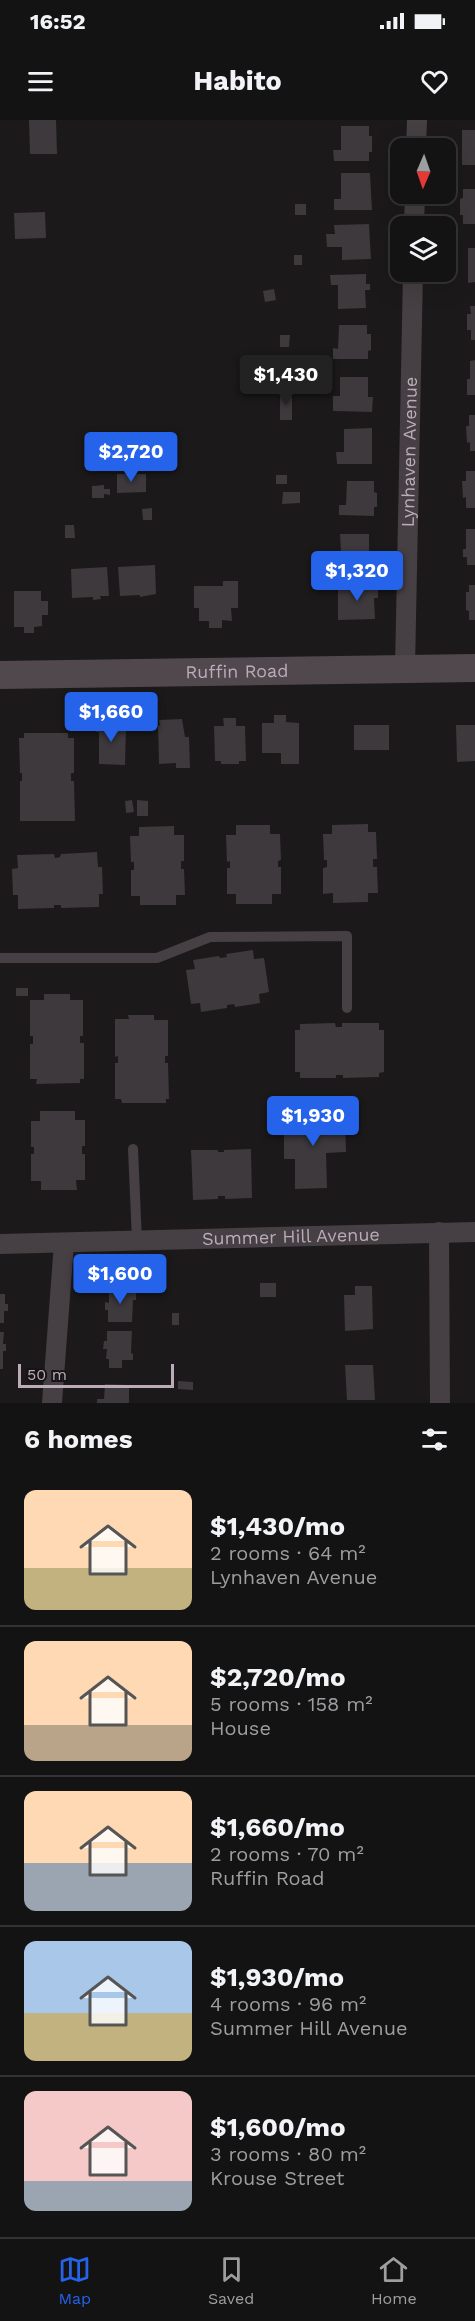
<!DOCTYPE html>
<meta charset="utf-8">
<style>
body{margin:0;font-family:"Work Sans",sans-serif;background:#212022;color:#f1f3f6;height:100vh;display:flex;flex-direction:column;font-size:22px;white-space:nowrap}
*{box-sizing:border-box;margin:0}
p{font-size:20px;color:#9d9ea0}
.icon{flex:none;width:33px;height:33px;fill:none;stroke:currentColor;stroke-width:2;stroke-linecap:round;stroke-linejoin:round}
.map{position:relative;height:1283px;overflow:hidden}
.sheet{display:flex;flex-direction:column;background:#141314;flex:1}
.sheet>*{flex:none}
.needle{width:39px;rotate:182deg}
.fabs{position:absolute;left:390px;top:18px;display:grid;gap:12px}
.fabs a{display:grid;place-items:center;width:66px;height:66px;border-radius:12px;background:#141314;box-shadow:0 6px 24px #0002,0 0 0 2px #333234;font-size:30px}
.scale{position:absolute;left:18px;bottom:15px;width:156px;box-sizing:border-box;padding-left:6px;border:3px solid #bbacb7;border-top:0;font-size:16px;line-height:21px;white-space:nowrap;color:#bbacb7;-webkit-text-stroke:4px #171415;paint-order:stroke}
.price{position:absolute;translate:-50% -51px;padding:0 14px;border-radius:6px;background:#2563eb;color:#fff;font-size:20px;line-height:39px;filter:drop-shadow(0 2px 3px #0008)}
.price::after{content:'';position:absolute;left:50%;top:36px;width:18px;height:14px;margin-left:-9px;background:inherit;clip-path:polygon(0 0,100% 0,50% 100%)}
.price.current{background:#222;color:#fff}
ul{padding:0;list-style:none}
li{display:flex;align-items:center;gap:18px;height:150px;padding:0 24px}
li+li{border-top:2px solid #333234}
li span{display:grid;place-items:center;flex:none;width:168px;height:120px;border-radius:12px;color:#555}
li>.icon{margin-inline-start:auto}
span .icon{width:72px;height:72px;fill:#fffc;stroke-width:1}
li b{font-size:26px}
h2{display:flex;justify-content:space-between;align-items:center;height:72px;padding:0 24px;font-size:26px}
.status{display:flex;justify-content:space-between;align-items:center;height:42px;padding:0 30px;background:#141314;direction:ltr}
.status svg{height:16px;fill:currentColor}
header{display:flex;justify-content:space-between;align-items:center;height:78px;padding:0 24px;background:#141314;font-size:27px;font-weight:700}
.dock{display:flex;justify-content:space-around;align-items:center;height:84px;border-top:2px solid #333234;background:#141314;font-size:16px;color:#9d9ea0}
.dock a{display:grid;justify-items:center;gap:3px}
.dock .current{color:#2563eb}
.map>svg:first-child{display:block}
.building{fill:#3d393c}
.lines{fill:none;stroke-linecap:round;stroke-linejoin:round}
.lane{stroke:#463f43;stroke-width:10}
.street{stroke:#463f43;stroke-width:20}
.secondary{stroke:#51484e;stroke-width:28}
.labels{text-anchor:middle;stroke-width:5;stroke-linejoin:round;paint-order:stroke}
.street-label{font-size:18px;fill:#bbacb7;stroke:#171415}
</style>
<div class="status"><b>16:52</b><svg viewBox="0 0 49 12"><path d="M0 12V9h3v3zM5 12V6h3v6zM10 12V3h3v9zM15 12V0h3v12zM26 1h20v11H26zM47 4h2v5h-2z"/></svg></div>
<header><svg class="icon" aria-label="menu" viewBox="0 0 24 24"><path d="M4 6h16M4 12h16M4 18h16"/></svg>Habito<svg class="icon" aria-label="heart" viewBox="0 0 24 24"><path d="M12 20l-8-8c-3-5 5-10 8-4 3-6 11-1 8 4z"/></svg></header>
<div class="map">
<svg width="475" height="1283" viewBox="0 0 475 1283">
<rect width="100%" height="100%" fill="#1b191a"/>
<g class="building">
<polygon points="29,0 56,0 57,34 30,34"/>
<polygon points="341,6 369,6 369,16 372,16 372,32 369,32 369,41 334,41 333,30 341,30"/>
<rect x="462" y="10" width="13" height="35"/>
<polygon points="341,53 370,53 372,90 334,90 334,79 341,79"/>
<polygon points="463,69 475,69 475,104 463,104 463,95 460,95 460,79 463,78"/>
<rect x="295" y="84" width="11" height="11"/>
<polygon points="45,92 46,118 15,119 14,93"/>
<polygon points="369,104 371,139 342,140 342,127 327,127 326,114 335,114 334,105"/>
<polygon points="468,128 475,128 475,162 468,163"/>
<rect x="294" y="135" width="8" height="10"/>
<polygon points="366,154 366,164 370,164 370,170 365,170 366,188 338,189 338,165 331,165 330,155"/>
<polygon points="274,169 276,180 265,182 263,171"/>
<polygon points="470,186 475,186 475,220 471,220 471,210 467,210 467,194 471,194"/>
<polygon points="339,205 367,205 367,214 371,214 371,230 368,231 368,239 333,239 333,228 338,229"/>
<polygon points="280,215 290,215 289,227 280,227"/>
<polygon points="475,240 475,275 467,275 467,259 470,259 470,241"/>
<polygon points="340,257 368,257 368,277 373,277 372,292 333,291 333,276 340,276"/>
<polygon points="282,269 290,270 289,276 292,277 292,300 280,300 280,276 282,277"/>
<polygon points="469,295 475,295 475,331 470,331 470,322 467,323 466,306 469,306"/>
<polygon points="372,308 372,344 337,344 336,332 344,332 344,309"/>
<polygon points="466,351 475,351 475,388 466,388 466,377 463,378 462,361 466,361"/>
<polygon points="117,354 146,354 146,372 117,373"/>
<rect x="276" y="355" width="11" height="9"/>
<polygon points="347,361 374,361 374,372 377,373 377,387 374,387 374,396 339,395 339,385 346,385"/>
<polygon points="104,365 104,369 110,369 110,375 104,374 104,378 92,378 92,366"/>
<polygon points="283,372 300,372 300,383 282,384"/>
<polygon points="152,388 152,400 143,400 142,389"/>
<polygon points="65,405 74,405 75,418 65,418"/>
<polygon points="466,409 475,409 475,445 467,445 467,437 463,437 463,429 466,429"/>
<polygon points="340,414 369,414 369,449 326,449 326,439 331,439 331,434 341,433"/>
<polygon points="155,445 156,474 140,477 140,475 120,476 118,447"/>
<polygon points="107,447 109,476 100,476 101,479 93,480 93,477 72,478 71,449"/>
<polygon points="223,461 238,461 238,488 231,488 232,501 222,500 222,508 209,508 209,501 199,501 199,488 194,488 194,466 223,466"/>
<polygon points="469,465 475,465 475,500 469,500 469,491 466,490 466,472 469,472"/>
<polygon points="338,466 378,466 378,478 374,478 375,499 338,500"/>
<polygon points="14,471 41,471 41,481 48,481 48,495 42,495 42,506 34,507 34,513 24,513 24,507 14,507"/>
<polygon points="274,595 286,595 286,602 299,603 299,644 281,644 281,633 262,633 262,603 274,603"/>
<polygon points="223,598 236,598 236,606 245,606 246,641 239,641 239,644 221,644 221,641 215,641 214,606 224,606"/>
<polygon points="182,599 185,617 189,617 190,648 176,648 176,643 159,644 158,606 160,605 159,600"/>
<polygon points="96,601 114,602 114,606 126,607 125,645 99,644 99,612 96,612"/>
<rect x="354" y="605" width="35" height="25"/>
<polygon points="456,605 475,605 475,641 457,642"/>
<polygon points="24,613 68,613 68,618 74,618 74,653 71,653 71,661 74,661 75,701 20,701 20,661 22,661 22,653 20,653 19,618 24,618"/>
<polygon points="132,680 134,692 126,693 125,681"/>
<polygon points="137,680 148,681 148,696 137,696"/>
<polygon points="368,704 368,712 376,712 377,739 373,739 373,747 377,747 378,773 368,773 368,782 333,783 333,773 323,774 323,748 327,747 327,740 324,740 323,714 332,714 332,705"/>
<polygon points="236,705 270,705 270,714 280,714 281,740 278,741 278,747 281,747 281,774 272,774 272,784 236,784 236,774 227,774 227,748 230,748 230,741 227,742 226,715 236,715"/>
<polygon points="174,706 174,715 184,715 184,741 181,741 181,749 184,749 185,775 176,775 176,785 140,785 140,776 131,776 131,750 134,750 134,742 131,742 130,716 139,716 139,707"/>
<polygon points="97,732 98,747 102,747 103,774 99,774 99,787 61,788 61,785 54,785 54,788 18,789 18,775 13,775 12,749 18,748 17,735 54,734 55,738 60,737 61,734"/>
<polygon points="253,830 254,839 264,838 269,872 259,874 260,883 235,887 234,884 227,885 227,888 201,892 200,883 191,884 186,850 195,849 193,840 219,836 220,838 227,837 226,834"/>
<rect x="16" y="868" width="12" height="8"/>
<polygon points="44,874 70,874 70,880 83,880 83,916 80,916 80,923 84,923 84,959 80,959 80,963 36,964 37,959 30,959 30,924 33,924 33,916 30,916 30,880 44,880"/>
<polygon points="128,895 154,895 154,900 168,900 168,936 165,936 165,943 168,943 169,979 166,979 166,983 122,983 121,979 115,979 115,943 118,943 118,936 115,937 115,899 129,899"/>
<polygon points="335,903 336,907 342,907 342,903 379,903 379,910 384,910 384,952 379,953 379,957 343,958 343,955 336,955 336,958 300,958 300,952 295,952 295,910 300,910 300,904"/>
<polygon points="40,991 75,991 75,1000 85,1000 85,1026 82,1026 82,1034 85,1034 85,1060 76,1060 77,1070 41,1070 41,1061 31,1061 31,1034 34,1034 34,1027 31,1027 31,1001 40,1001"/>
<polygon points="345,997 346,1032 326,1033 327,1068 295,1069 295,1039 284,1039 284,998"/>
<polygon points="251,1029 252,1078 225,1079 225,1076 218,1076 218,1079 193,1080 191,1030 218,1030 218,1032 224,1032 224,1030"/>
<rect x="260" y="1163" width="16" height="14"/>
<polygon points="112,1164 125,1164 125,1173 136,1173 136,1180 133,1180 132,1202 108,1202 108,1190 105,1190 105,1182 109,1183 109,1172 112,1172"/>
<polygon points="355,1166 372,1166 373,1209 345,1211 344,1175 355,1175"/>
<polygon points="0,1174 5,1174 5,1184 8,1184 8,1191 4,1191 4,1203 0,1203"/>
<rect x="172" y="1193" width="7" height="12"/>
<polygon points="107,1211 132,1211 131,1233 133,1234 133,1240 122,1240 122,1248 109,1248 109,1239 106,1239 107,1229 103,1229 104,1221 107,1221"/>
<polygon points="0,1212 4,1212 3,1224 6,1224 6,1231 3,1231 3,1249 0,1249"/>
<polygon points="345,1245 373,1245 375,1280 347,1280"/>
<polygon points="178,1261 193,1262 193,1270 178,1269"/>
<polygon points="105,1264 129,1265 129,1283 97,1283 97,1279 104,1279"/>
</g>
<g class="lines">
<g class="lane">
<polyline points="0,838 157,838 210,817 347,816 347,888"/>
<polyline points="133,1029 137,1121"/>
</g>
<g class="street">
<polyline points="416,28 417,0"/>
<polyline points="414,106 415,74"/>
<path id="s1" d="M405 548 413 152"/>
<polyline points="439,1112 440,1283"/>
<path id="s2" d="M0 1124 475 1112"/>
<polyline points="52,1283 64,1123"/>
</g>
<path class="secondary" id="s3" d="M0 555 475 548"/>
</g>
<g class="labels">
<g class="street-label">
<text dy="6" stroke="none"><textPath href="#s1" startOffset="216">Lynhaven Avenue</textPath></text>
<text dy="6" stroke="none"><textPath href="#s3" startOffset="237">Ruffin Road</textPath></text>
<text dy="6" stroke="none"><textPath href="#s2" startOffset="291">Summer Hill Avenue</textPath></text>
</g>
</g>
</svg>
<div class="fabs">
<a><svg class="needle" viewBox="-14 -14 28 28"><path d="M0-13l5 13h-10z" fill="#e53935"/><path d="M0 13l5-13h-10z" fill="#9d9ea0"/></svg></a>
<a><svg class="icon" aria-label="layers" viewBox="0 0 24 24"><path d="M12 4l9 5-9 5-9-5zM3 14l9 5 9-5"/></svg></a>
</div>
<div class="scale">50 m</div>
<b class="price current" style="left:286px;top:286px">$1,430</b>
<b class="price" style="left:131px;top:363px">$2,720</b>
<b class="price" style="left:357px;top:482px">$1,320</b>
<b class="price" style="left:111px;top:623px">$1,660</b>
<b class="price" style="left:313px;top:1027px">$1,930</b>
<b class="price" style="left:120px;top:1185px">$1,600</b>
</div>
<section class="sheet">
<h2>6 homes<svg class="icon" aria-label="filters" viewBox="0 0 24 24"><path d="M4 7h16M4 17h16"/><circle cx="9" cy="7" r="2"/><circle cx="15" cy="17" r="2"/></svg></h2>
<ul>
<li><span style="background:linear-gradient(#ffd9b3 65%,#c2b280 0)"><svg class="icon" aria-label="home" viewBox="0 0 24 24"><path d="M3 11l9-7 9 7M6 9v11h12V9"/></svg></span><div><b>$1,430/mo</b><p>2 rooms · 64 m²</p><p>Lynhaven Avenue</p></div></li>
<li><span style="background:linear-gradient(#ffd9b3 70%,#b9a48a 0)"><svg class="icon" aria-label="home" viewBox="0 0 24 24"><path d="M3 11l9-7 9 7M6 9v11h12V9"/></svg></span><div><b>$2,720/mo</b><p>5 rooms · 158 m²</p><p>House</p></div></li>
<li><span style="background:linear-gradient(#ffd9b3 60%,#9aa5b1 0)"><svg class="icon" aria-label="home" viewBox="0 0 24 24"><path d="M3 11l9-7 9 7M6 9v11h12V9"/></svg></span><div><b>$1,660/mo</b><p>2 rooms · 70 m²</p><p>Ruffin Road</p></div></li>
<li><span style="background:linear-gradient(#a9c7e8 60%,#c2b280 0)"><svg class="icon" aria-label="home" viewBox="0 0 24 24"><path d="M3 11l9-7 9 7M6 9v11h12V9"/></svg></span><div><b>$1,930/mo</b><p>4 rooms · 96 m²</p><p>Summer Hill Avenue</p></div></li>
<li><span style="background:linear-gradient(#f6c9c9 75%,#9aa5b1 0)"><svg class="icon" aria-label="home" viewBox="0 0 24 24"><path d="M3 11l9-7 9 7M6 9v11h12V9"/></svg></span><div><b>$1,600/mo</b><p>3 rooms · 80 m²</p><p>Krouse Street</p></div></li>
</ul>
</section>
<nav class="dock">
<a class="current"><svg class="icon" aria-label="map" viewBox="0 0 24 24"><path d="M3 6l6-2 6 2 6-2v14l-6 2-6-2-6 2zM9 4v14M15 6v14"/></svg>Map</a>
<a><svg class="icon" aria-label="saved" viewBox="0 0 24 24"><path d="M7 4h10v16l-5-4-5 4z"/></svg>Saved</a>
<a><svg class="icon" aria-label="home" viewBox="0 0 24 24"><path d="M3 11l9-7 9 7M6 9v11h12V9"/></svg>Home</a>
</nav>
